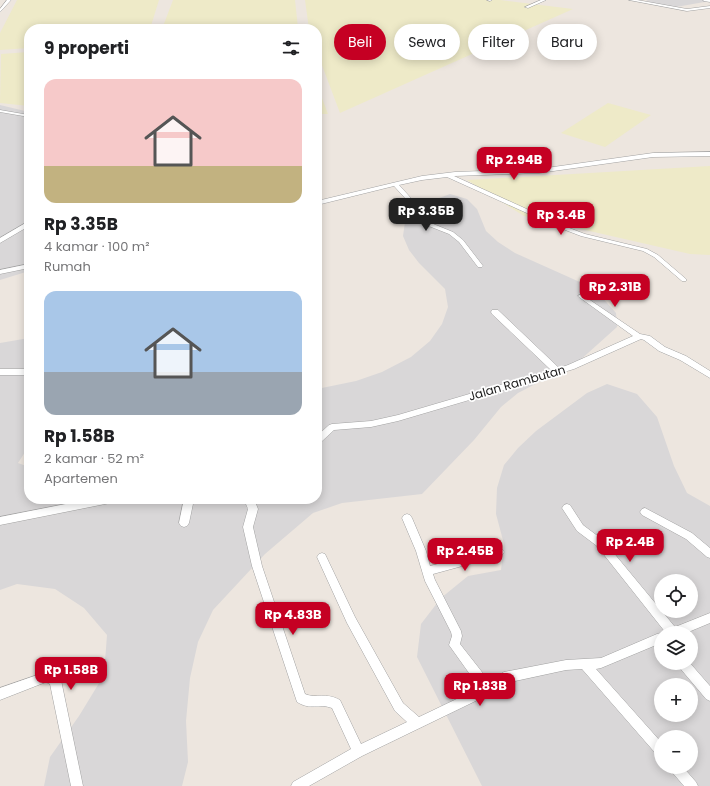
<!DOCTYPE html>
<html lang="id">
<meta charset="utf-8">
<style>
body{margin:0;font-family:Poppins,sans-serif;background:#f6f6f6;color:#202124;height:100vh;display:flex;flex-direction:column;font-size:15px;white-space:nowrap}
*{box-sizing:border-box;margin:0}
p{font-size:13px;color:#757577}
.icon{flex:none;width:22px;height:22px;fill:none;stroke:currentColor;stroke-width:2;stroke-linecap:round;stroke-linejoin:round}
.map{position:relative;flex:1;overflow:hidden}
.side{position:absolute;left:24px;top:24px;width:298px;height:480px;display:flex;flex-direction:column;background:#fff;border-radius:16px;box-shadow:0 2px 10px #0003}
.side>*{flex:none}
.top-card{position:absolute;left:334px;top:24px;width:316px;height:36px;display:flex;gap:8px}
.fabs{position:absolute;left:654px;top:574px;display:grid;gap:8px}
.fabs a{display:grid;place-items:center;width:44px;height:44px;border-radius:50%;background:#fff;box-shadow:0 2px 10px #0003;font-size:20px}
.price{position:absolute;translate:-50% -34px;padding:0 9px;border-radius:8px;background:#c50023;color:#fff;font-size:13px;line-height:26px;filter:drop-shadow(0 1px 2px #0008)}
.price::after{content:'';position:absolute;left:50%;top:24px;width:12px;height:9px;margin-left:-6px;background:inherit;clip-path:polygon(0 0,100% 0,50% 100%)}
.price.current{background:#222;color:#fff}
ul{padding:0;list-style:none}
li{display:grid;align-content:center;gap:8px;height:212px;padding:0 20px}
li span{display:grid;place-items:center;height:124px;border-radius:12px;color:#555}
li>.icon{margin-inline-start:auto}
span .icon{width:72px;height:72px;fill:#fffc;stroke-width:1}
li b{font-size:17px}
h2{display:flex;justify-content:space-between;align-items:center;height:48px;padding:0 20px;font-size:17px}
.tag{padding:0 14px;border-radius:18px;background:#fff;box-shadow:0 2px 10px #0003;font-size:14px;line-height:36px}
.tag.current{background:#c50023;color:#fff}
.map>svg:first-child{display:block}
.residential{fill:#d9d7d8;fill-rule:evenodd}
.farmland{fill:#eeeac8}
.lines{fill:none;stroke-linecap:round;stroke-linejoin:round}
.minor-casing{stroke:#a2a2a2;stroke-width:1}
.minor{fill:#fff;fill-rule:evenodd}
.labels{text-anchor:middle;stroke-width:3.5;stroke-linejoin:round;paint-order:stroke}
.street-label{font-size:12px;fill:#1b1b1b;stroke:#fff}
</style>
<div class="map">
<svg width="710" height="786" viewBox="0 0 710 786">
<rect width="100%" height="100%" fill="#ede6df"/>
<g class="residential">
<polygon points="646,0 710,0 710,1 676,7 654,4"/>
<polygon points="0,105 29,112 29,271 0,280"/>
<polygon points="450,194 467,199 477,209 486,231 498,242 515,253 582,283 600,295 616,313 617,327 578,362 518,393 501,407 474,440 422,494 342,503 313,513 265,554 213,610 198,642 190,678 186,721 188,762 182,786 44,786 50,757 79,716 104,675 107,635 84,608 55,589 17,584 0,590 0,343 29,338 29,446 18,463 29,467 29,499 317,499 317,389 356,381 382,372 411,357 430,341 442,324 448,307 445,289 419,263 409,250 403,236 405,222 417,210 431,201"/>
<path d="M607 384 637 394 657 417 674 466 687 493 710 506V786H482L417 657 421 624 441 598 468 576 501 570 504 544 496 514 497 488 504 465 518 448 536 431 587 393ZM661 581H691V611H661ZM661 633H691V663H661ZM661 685H691V715H661ZM661 737H691V767H661Z"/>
</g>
<g class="farmland">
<polygon points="17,0 159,0 150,29 29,29 29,48 0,50 0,33"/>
<polygon points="173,0 295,0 298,28 162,29"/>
<polygon points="305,0 500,0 573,9 340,113 317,52 317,29 309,29"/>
<polygon points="29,52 29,106 0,103 1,54"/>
<polygon points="317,85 328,114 317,114"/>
<polygon points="608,103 651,115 605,147 561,133"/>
<polygon points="710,166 710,255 690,254 524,216 467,180"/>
</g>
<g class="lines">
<defs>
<g id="minor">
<polygon points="7,0 11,0 0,12 0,9"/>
<polygon points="487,0 492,0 490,1"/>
<polygon points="541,0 546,0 528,8 525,7"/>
<polygon points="629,0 637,0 687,9 710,6 710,8 687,11"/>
<polygon points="703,0 710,0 710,2 704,1"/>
<polygon points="0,110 29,115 29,117 0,112"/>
<polygon points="710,152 710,156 653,157 539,173 454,176 564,226 585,234 647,249 658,255 686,279 686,281 682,281 654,257 643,251 581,236 560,228 447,177 422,180 399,185 420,208 416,217 453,232 463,240 483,266 482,267 478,267 459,242 449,234 411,219 410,218 414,208 394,186 317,205 317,201 422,176 455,172 539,169 653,153"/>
<polygon points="29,221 29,226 0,243 0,238"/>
<polygon points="29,264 29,268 0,274 0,270"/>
<polygon points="581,294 640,334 650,336 665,347 686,356 710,371 710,378 680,360 659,351 644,340 641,339 574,369 398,421 371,427 334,430 320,443 317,444 317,436 329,425 332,424 371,421 398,415 551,370 492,314 491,312 492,310 498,310 559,368 568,365 633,336 579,297 578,296"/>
<rect x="0" y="369" width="29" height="6"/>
<polygon points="91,499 115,499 113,502 110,503 0,525 0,517"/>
<polygon points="184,499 194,499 189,523 187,526 184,527 181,526 179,523"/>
<path d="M244 499H254L258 509 253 527 262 566 305 694C316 699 326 692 340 700L361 744 407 722 395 711 347 623 317 557 319 554 322 553 325 554 355 617 403 703 419 717 465 695 479 687 449 645 452 636 451 632 425 581 416 551 402 518 404 515 407 514 410 515 412 518 426 551 430 566 499 548 502 549 504 552 502 555 499 556 433 574 435 580 461 631 462 636 460 644 489 681 504 672 566 660 601 658 657 634 661 633V643L601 668 596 669 661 742V757L657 755 582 669 566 670 506 683 493 691 492 693 362 756 309 786H291L293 782 351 749 332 708C319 703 311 711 297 702L252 566 243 527 248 509Z"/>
<polygon points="567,504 570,505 583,525 603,540 675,627 710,613 710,623 686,633 666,633 597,546 577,531 562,508 564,505"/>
<polygon points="645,508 692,533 710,548 710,558 707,557 686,539 642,515 640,512 642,509"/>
<polygon points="677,663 690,663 710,686 710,701 706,699 679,667"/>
<polygon points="46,672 59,676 61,680 83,786 71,786 50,684 46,682 0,700 0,688"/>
<polygon points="669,767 683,767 696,782 698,786 684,786 671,771"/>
</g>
</defs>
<use href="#minor" class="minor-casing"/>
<use href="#minor" class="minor"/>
</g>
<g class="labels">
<g class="street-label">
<text transform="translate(517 383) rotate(-16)" y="4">Jalan Rambutan</text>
</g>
</g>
</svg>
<div class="fabs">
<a><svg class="icon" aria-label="locate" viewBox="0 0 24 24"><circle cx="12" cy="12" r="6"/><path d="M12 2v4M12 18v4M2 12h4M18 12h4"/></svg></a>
<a><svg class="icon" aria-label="layers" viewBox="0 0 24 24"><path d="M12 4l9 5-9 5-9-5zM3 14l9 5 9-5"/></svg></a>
<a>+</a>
<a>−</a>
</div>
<b class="price" style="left:514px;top:181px">Rp 2.94B</b>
<b class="price current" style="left:426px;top:232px">Rp 3.35B</b>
<b class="price" style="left:561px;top:236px">Rp 3.4B</b>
<b class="price" style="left:615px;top:308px">Rp 2.31B</b>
<b class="price" style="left:630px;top:563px">Rp 2.4B</b>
<b class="price" style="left:465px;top:572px">Rp 2.45B</b>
<b class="price" style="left:293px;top:636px">Rp 4.83B</b>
<b class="price" style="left:71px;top:691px">Rp 1.58B</b>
<b class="price" style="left:480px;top:707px">Rp 1.83B</b>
<div class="top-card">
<a class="tag current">Beli</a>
<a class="tag">Sewa</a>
<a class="tag">Filter</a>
<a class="tag">Baru</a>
</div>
<section class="side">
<h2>9 properti<svg class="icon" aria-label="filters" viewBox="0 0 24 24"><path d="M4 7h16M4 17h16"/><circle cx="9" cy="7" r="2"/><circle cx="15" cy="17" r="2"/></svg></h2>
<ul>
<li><span style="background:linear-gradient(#f6c9c9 70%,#c2b280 0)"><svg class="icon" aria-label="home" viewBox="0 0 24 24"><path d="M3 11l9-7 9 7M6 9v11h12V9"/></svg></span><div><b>Rp 3.35B</b><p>4 kamar · 100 m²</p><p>Rumah</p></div></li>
<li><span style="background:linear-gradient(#a9c7e8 65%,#9aa5b1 0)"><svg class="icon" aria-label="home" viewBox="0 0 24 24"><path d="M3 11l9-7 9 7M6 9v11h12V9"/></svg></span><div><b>Rp 1.58B</b><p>2 kamar · 52 m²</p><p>Apartemen</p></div></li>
</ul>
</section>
</div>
